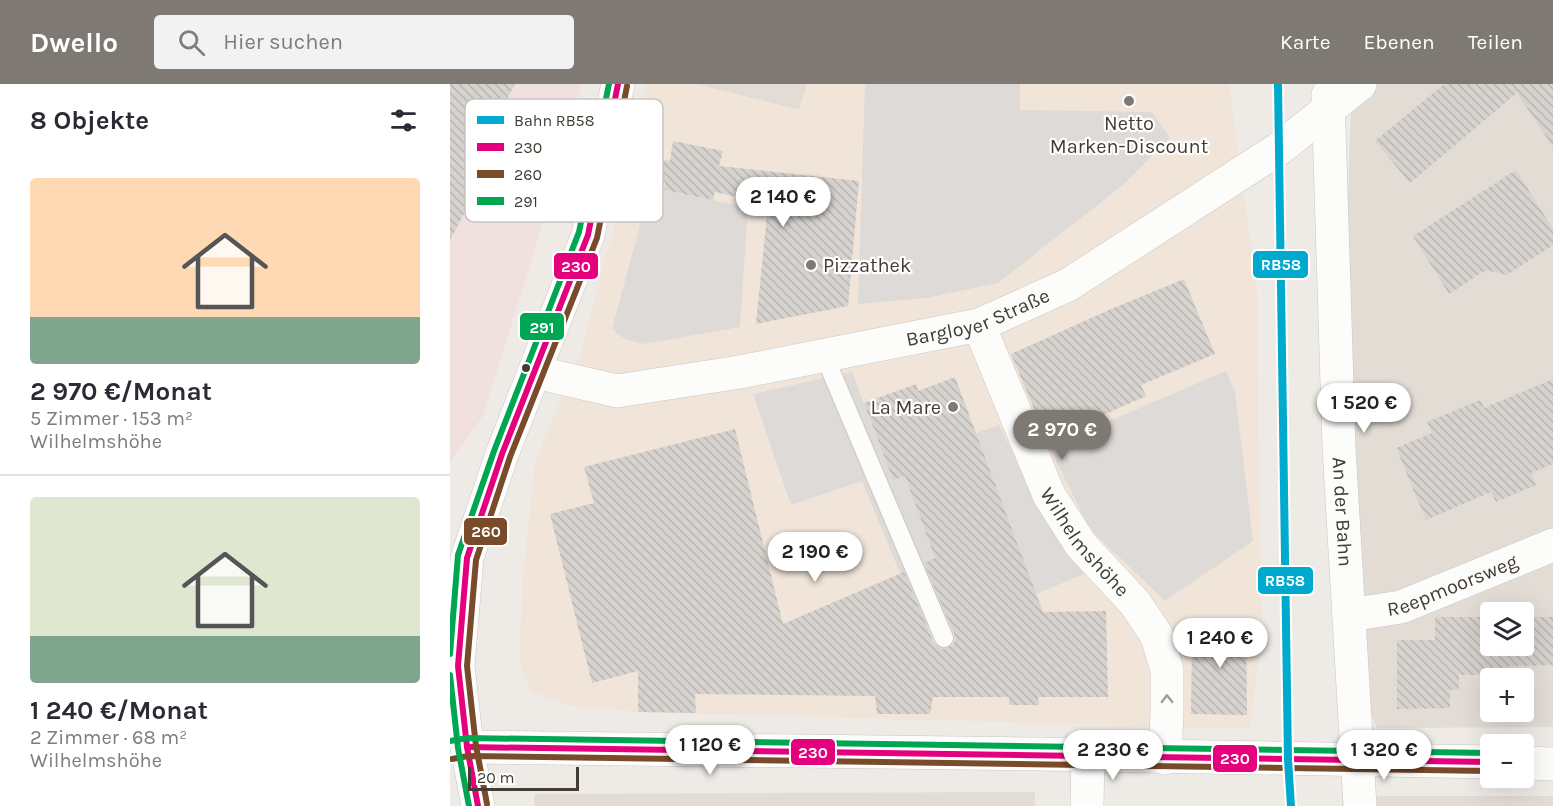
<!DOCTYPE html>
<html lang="de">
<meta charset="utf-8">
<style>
body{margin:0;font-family:Karla,sans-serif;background:#f2f2f3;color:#2b2b33;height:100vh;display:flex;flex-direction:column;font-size:22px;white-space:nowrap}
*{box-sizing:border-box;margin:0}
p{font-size:20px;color:#7c7c81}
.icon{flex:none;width:33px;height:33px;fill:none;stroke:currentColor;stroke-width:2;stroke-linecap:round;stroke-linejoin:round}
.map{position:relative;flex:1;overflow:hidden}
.panel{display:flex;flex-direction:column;background:#fff;width:450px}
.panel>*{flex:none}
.fabs{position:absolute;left:1030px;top:518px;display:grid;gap:12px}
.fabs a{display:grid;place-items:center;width:54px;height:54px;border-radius:6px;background:#fff;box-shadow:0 6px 24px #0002;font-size:30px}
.scale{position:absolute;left:18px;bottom:15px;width:111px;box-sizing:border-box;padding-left:6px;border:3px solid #433c35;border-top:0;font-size:16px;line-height:21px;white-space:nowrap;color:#433c35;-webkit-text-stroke:4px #fff;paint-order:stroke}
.price{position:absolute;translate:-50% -51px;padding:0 14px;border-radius:21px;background:#fff;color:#222;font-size:20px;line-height:39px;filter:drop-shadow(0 2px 3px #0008)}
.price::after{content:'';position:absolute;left:50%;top:36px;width:18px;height:14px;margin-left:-9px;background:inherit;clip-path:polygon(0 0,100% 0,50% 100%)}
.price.selected{background:#7f7973;color:#fff}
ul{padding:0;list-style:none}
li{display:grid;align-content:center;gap:12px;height:318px;padding:0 30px}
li+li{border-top:2px solid #e1e1e2}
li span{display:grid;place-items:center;height:186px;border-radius:6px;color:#555}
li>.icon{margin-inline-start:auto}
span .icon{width:108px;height:108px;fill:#fffc;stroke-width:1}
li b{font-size:26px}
h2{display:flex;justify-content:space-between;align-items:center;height:72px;padding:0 30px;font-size:26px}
header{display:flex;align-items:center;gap:36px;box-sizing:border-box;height:84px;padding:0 30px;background:#7f7973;color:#fff}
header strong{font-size:28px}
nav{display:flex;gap:33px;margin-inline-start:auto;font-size:21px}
.search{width:420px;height:54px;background:#f2f2f3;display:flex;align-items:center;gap:15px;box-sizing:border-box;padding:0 21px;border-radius:6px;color:#7c7c81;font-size:22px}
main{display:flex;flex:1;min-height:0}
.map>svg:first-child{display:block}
.residential{fill:#e2dcd5;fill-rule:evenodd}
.commercial{fill:#f1e5da}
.medical{fill:#f0e1df}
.parking{fill:#dddad8}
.building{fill:url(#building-back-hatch)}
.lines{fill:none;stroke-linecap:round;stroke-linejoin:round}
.service-casing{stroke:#cac7c3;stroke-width:20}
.minor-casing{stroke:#cac7c3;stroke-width:34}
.tertiary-casing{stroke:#cac7c3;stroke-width:34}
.service{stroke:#fcfcfb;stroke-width:18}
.minor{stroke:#fcfcfb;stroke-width:33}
.tertiary{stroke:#fcfcfb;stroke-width:33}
.bus-1-casing{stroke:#fff;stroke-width:10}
.bus-2-casing{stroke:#fff;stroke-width:10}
.bus-3-casing{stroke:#fff;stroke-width:10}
.bus-1{stroke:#e5007d;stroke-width:6}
.bus-2{stroke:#7a4b2a;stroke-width:6}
.bus-3{stroke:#00a651;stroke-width:6}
.rail-1-casing{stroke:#fff;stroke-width:12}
.rail-1{stroke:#00a9ce;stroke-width:8}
.oneway{stroke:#a09c98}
.poi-dot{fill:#7f7973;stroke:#fff;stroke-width:2}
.bus-dot{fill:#433c35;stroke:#fff;stroke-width:2}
.labels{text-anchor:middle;stroke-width:4.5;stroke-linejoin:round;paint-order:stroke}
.poi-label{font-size:20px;fill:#433c35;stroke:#fff}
.street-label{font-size:20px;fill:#433c35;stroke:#fff}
.key{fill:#fff;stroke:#c7c4c2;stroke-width:1.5}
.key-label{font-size:16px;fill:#433c35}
.line-badge{stroke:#fff;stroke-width:2}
.badge-label{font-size:16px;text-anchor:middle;font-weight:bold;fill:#fff}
</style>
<header>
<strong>Dwello</strong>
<div class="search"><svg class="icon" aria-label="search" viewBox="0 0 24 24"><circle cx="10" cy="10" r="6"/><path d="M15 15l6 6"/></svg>Hier suchen</div>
<nav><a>Karte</a><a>Ebenen</a><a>Teilen</a></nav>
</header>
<main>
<section class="panel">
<h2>8 Objekte<svg class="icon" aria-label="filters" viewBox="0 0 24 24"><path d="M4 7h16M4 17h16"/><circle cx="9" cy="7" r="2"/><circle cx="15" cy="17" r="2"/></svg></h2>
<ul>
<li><span style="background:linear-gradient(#ffd9b3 75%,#7fa58c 0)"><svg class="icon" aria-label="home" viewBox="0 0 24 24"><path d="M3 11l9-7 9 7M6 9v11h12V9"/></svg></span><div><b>2 970 €/Monat</b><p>5 Zimmer · 153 m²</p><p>Wilhelmshöhe</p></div></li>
<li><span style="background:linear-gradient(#dfe7d0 75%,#7fa58c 0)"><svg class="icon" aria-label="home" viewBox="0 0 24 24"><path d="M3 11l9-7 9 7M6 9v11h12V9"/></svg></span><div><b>1 240 €/Monat</b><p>2 Zimmer · 68 m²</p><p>Wilhelmshöhe</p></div></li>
</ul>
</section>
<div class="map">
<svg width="1103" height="722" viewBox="0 0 1103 722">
<defs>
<pattern id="building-back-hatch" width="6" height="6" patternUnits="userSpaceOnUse" patternTransform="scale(1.5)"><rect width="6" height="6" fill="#d6d2ce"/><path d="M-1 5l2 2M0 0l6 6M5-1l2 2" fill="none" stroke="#b9b5b2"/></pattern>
</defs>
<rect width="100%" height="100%" fill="#eeebe7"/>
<g class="residential">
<polygon points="245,0 357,0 350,26"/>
<path d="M904 0H1103V643L927 644 914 617 894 252 900 45ZM1041 528H1074V561H1041ZM1041 594H1074V627H1041Z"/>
<polygon points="585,708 585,722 84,722 85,710"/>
<rect x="892" y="712" width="211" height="10"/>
</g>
<polygon class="commercial" points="196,0 245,0 349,26 357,0 779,0 807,203 812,551 800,645 188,628 114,621 81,607 69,577 73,492 85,377 132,264 174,102"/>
<polygon class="medical" points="0,0 132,0 101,114 33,332 0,378"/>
<g class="parking">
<polygon points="415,0 570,0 570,26 702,28 720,54 673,101 548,199 476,214 408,220"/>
<polygon points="196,103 298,123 290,243 194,260 175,255 162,245 189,145"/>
<polygon points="776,287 785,308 803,457 715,517 640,445 599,363"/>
<polygon points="402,288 443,396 455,392 506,531 473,545 412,397 341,421 303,310"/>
<polygon points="549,341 593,431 634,490 586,510 526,349"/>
</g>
<g class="building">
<polygon points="0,0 65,0 25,74 40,81 0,156"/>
<polygon points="994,0 1103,0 1103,63 1067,9 960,99 925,57"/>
<polygon points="223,57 273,67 269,82 409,97 398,222 306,240 318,120 265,108 263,116 214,106 215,98 210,97 213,76 220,77"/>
<polygon points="1066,86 1103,145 1103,161 1057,191 1036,186 999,210 963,152"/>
<polygon points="734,195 765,270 691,301 696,312 597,356 561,270 659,226"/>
<polygon points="505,293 593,528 656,527 658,613 588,613 589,621 559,621 559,613 483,613 480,630 427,630 425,612 245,610 246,629 188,628 188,587 142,599 100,430 144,419 134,383 285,345 333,540 454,488 484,559 492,565 503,561 505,556 504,550 474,479 485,474 455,392 443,396 414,319 466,300 468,307"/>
<polygon points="1103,295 1103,380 1081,389 1086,401 1046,418 1041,408 976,436 946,364 982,349 977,338 1030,316 1034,324"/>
<polygon points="985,533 1041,533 1041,561 1074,561 1074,533 1103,533 1103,581 1059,582 1059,591 1009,591 1009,606 1000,606 1000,624 947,625 947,556 985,556"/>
<polygon points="750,535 796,536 797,631 741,630 742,557 750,557"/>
</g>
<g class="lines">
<defs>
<polyline id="service" points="374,271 494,554"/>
<g id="minor">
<path id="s1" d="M878 11 889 364 910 722"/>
<path id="s2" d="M529 241 599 411 631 461 685 519 707 552 717 586V629L715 674"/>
<path id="s3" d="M85 288 167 307 290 288 529 241 618 201 830 64 910 0"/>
<path id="s4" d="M899 531 951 523 1103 461"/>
<polyline points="637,722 638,670"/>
</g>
<g id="tertiary">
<polyline points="17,663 589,670 1041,678"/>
<polyline points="1074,679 1103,680"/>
<polyline points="28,722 17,663 8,582 17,474 52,370 138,151 168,0"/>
</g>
</defs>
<use href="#service" class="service-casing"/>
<use href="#minor" class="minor-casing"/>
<use href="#tertiary" class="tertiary-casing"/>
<use href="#service" class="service"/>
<use href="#minor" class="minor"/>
<use href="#tertiary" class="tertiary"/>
<defs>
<g id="bus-1">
<polyline points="17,663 1041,678"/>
<polyline points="28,722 17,663 8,582 17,474 52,370 138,151 168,0"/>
</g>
<g id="bus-2">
<polyline points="2,675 18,672 1041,687"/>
<polyline points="37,720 26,662 17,582 26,476 60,373 147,154 177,2"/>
</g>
<g id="bus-3">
<polyline points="0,570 8,471 44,367 129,148 159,0"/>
<polyline points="0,591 8,664 19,722"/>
<polyline points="0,657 17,654 1041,669"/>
</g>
</defs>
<use href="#bus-1" class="bus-1-casing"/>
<use href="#bus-2" class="bus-2-casing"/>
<use href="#bus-3" class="bus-3-casing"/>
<use href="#bus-1" class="bus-1"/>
<use href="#bus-2" class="bus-2"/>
<use href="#bus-3" class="bus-3"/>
<defs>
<polyline id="rail-1" points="828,0 838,676 841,722"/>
</defs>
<use href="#rail-1" class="rail-1-casing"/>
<use href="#rail-1" class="rail-1"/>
</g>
<defs><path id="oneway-chevron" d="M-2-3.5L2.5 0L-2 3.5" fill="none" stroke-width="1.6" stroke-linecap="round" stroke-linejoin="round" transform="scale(1.5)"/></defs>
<use class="oneway" href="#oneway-chevron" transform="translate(717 615) rotate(-91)"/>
<g class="poi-dot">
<circle cx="679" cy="17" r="6"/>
<circle cx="361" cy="181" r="6"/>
<circle cx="503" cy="323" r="6"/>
</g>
<circle class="bus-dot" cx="76" cy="284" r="5"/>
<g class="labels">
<g class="poi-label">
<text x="679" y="46">Netto<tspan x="679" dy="23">Marken-Discount</tspan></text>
<text x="373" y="188" text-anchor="start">Pizzathek</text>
<text x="491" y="330" text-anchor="end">La Mare</text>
</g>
<g class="street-label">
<text dy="7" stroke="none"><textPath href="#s3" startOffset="453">Bargloyer Straße</textPath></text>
<text dy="7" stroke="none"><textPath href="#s1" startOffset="417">An der Bahn</textPath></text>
<text dy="7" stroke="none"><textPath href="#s2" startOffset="243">Wilhelmshöhe</textPath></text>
<text dy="7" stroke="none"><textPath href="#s4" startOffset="108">Reepmoorsweg</textPath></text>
</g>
</g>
<rect x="15" y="15" width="198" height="123" rx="9" class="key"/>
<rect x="27" y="32" width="27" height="8" fill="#00a9ce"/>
<rect x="27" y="59" width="27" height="8" fill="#e5007d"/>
<rect x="27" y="86" width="27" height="8" fill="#7a4b2a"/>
<rect x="27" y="113" width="27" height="8" fill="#00a651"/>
<g class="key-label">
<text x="64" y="42">Bahn RB58</text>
<text x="64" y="69">230</text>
<text x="64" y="96">260</text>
<text x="64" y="123">291</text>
</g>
<g class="line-badge">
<rect x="802" y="166" width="57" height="29" rx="6" fill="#00a9ce"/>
<rect x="103" y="168" width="46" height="28" rx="6" fill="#e5007d"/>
<rect x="69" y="228" width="46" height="29" rx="6" fill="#00a651"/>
<rect x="13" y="433" width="45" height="29" rx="6" fill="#7a4b2a"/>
<rect x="807" y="482" width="57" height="29" rx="6" fill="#00a9ce"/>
<rect x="340" y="654" width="46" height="28" rx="6" fill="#e5007d"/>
<rect x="762" y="660" width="46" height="29" rx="6" fill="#e5007d"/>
</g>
<g class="badge-label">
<text x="831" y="186">RB58</text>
<text x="126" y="188">230</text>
<text x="92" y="249">291</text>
<text x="36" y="453">260</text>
<text x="835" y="502">RB58</text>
<text x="363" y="674">230</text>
<text x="785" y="680">230</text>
</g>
</svg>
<div class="fabs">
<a><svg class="icon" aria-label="layers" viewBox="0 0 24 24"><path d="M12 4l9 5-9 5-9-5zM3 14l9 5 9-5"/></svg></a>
<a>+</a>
<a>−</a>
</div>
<div class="scale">20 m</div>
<b class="price" style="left:333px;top:144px">2 140 €</b>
<b class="price" style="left:914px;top:350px">1 520 €</b>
<b class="price selected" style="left:612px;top:377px">2 970 €</b>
<b class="price" style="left:365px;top:499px">2 190 €</b>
<b class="price" style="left:770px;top:585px">1 240 €</b>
<b class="price" style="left:260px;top:692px">1 120 €</b>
<b class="price" style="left:663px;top:697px">2 230 €</b>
<b class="price" style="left:934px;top:697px">1 320 €</b>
</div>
</main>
